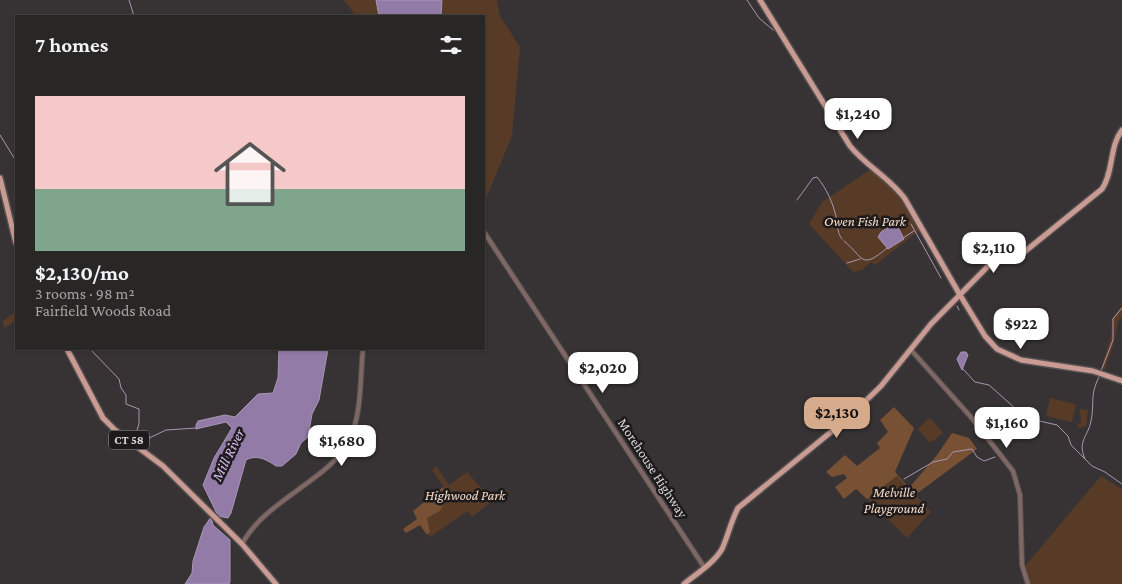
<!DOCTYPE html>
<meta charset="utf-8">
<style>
body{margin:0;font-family:"Crimson Pro",serif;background:#353232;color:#f1f3f6;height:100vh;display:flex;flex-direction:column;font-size:19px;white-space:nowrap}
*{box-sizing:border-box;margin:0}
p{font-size:16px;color:#a5a5a7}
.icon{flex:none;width:28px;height:28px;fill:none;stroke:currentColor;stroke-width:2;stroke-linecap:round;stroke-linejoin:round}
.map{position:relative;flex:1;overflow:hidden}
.sheet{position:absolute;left:15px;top:15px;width:470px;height:335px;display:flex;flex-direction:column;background:#292626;border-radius:0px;box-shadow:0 1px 4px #0004,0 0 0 1px #454343}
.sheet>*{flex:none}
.price{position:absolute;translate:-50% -42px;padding:0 11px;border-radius:10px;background:#fff;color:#222;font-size:16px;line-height:32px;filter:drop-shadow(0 1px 2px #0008)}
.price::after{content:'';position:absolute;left:50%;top:30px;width:15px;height:11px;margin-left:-8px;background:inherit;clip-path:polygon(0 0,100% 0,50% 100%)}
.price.current{background:#d6ab8b;color:#111}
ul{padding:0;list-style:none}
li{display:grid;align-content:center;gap:10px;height:265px;padding:0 20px}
li span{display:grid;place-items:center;height:155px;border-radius:0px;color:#555}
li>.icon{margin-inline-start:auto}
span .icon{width:90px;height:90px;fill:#fffc;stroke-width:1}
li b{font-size:21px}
h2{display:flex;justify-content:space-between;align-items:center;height:60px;padding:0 20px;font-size:21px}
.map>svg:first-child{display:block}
.green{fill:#573b27}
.forest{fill:#785033}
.water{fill:#927ba6;stroke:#a897b5}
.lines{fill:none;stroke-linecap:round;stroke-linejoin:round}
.stream{stroke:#a897b5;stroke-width:1}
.minor-casing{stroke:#555051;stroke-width:6}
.major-casing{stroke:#555051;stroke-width:8}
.minor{stroke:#7f6864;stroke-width:4}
.major{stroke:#ca9b93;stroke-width:5}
.labels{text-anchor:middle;stroke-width:5;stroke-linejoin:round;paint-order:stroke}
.shield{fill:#1d1a1b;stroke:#a39fa0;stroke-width:1}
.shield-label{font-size:12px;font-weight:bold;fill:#dcd8d9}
.park-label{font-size:14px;font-style:italic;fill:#f6dbc8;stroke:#1d1a1b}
.street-label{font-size:14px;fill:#dcd8d9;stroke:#1d1a1b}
.water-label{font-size:15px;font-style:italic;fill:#ddc0f6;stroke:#1d1a1b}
</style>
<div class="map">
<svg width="1122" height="584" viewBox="0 0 1122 584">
<rect width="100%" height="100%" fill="#373233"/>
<g class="green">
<polygon points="344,0 497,0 500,16 520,47 512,136 484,203 484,16 356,16"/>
<polygon points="871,169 898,193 920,230 875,265 871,262 862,270 853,272 809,224 822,202"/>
<polygon points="1122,305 1122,316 1118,322 1114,343 1105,369 1101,368 1111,336 1112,318"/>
<polygon points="16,311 16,320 5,328 2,322"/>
<polygon points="1050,398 1076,404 1072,422 1046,416"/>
<polygon points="1080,409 1088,410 1086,426 1079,428 1077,425 1081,423"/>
<polygon points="928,419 932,420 943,433 930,443 918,429"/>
<polygon points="436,466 449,485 467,472 490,498 509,491 510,492 491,502 472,517 468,511 430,537 415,512 446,490 432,470"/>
<polygon points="895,472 931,512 907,538 867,499"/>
<polygon points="1101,476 1122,489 1122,584 1031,584 1025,566"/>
</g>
<g class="forest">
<polygon points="894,407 914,428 895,472 909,488 937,455 952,433 969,438 977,449 915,495 897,476 867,499 856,489 844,499 835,487 847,478 844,474 832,477 826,472 845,455 857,466 880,448 877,443 888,432 880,420"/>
<polygon points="443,487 449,494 440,511 427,518 430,532 427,535 420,525 406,533 403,529 417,519 413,511"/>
</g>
<g class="water">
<polygon points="376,0 442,0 441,16 379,16"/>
<polygon points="892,225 897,225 904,239 888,249 878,237 881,232"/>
<path d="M279 349H328L319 400 312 414 308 437 301 443 296 454 282 466H276C267 460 257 454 246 460L231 513 228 518 218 516 203 485 214 458 232 428 226 422 196 429V425L198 421 225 415 235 417 258 394 273 393 278 378Z"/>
<polygon points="961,352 966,352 968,355 962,370 957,359"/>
<polygon points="211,517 213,525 230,540 230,582 229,584 185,584 192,573 193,561 204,527"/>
</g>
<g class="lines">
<g class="stream">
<polyline points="129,0 134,16"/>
<polyline points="747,0 759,18 773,30"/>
<polyline points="0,135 16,161"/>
<path d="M797 200 813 178 817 177C827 189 834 205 837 221 838 228 837 232 842 239"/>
<polyline points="911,224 941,278"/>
<polyline points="903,238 914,231"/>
<path d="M844 241C864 257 860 271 887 248"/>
<polyline points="847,263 860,259"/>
<polyline points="957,306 959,310"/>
<polyline points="90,349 119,379 121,388 126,395 126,404 139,409 139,424 136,433 141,439 145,440 166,430 196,428"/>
<polyline points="963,369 975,382 989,385 1026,418 1057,425 1068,436 1071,445 1092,466 1105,472 1122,484"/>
<polyline points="1101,371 1113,340 1113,319 1122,308"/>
<path d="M1085 459C1077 441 1088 437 1091 421 1095 401 1089 396 1100 375"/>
<polyline points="904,479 933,462 947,459 953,452 972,449 977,457 984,461 995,457"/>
</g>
<defs>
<g id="minor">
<polyline points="484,232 704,567"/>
<polyline points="911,350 970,416 1013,471 1020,495 1022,565 1028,584"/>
<path d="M242 544C266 499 332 479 350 439 362 412 360 378 363 349"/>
</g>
<g id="major">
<path d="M760 0 850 146C866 166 890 178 905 199L960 295 985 336 997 349 1021 360 1093 371 1122 381"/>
<polyline points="0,178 16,243"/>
<polyline points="67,349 103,418 115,430 163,466 242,544 276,584"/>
<path d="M684 584C696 574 714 563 722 549 728 536 731 521 738 508L848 418 881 386 931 324 1004 250 1015 257 1023 253 1102 189C1114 171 1109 147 1122 130"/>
</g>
</defs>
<use href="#minor" class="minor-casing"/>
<use href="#major" class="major-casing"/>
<use href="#minor" class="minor"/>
<use href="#major" class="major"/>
</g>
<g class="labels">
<rect class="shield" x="109" y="430.5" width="40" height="19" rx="4"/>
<g class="shield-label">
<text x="129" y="444">CT 58</text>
</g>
<g class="park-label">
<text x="865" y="226">Owen Fish Park</text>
<text x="894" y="497">Melville<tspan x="894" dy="16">Playground</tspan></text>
<text x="465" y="500">Highwood Park</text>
</g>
<g class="street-label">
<text transform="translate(653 468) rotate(57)" y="5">Morehouse Highway</text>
</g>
<g class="water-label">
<text transform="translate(228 455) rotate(-64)" y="5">Mill River</text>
</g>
</g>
</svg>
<b class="price" style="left:858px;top:140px">$1,240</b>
<b class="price" style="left:994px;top:274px">$2,110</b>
<b class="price" style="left:1021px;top:350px">$922</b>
<b class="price" style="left:603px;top:394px">$2,020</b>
<b class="price current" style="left:837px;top:439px">$2,130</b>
<b class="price" style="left:1007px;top:449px">$1,160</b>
<b class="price" style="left:342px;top:467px">$1,680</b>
<section class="sheet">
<h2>7 homes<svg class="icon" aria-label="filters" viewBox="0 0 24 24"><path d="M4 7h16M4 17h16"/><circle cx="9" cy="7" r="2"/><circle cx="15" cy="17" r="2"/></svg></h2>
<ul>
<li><span style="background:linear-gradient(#f6c9c9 60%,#7fa58c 0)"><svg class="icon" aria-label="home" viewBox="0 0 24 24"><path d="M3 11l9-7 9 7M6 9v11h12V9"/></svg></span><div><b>$2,130/mo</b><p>3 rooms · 98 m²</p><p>Fairfield Woods Road</p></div></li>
</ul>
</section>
</div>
